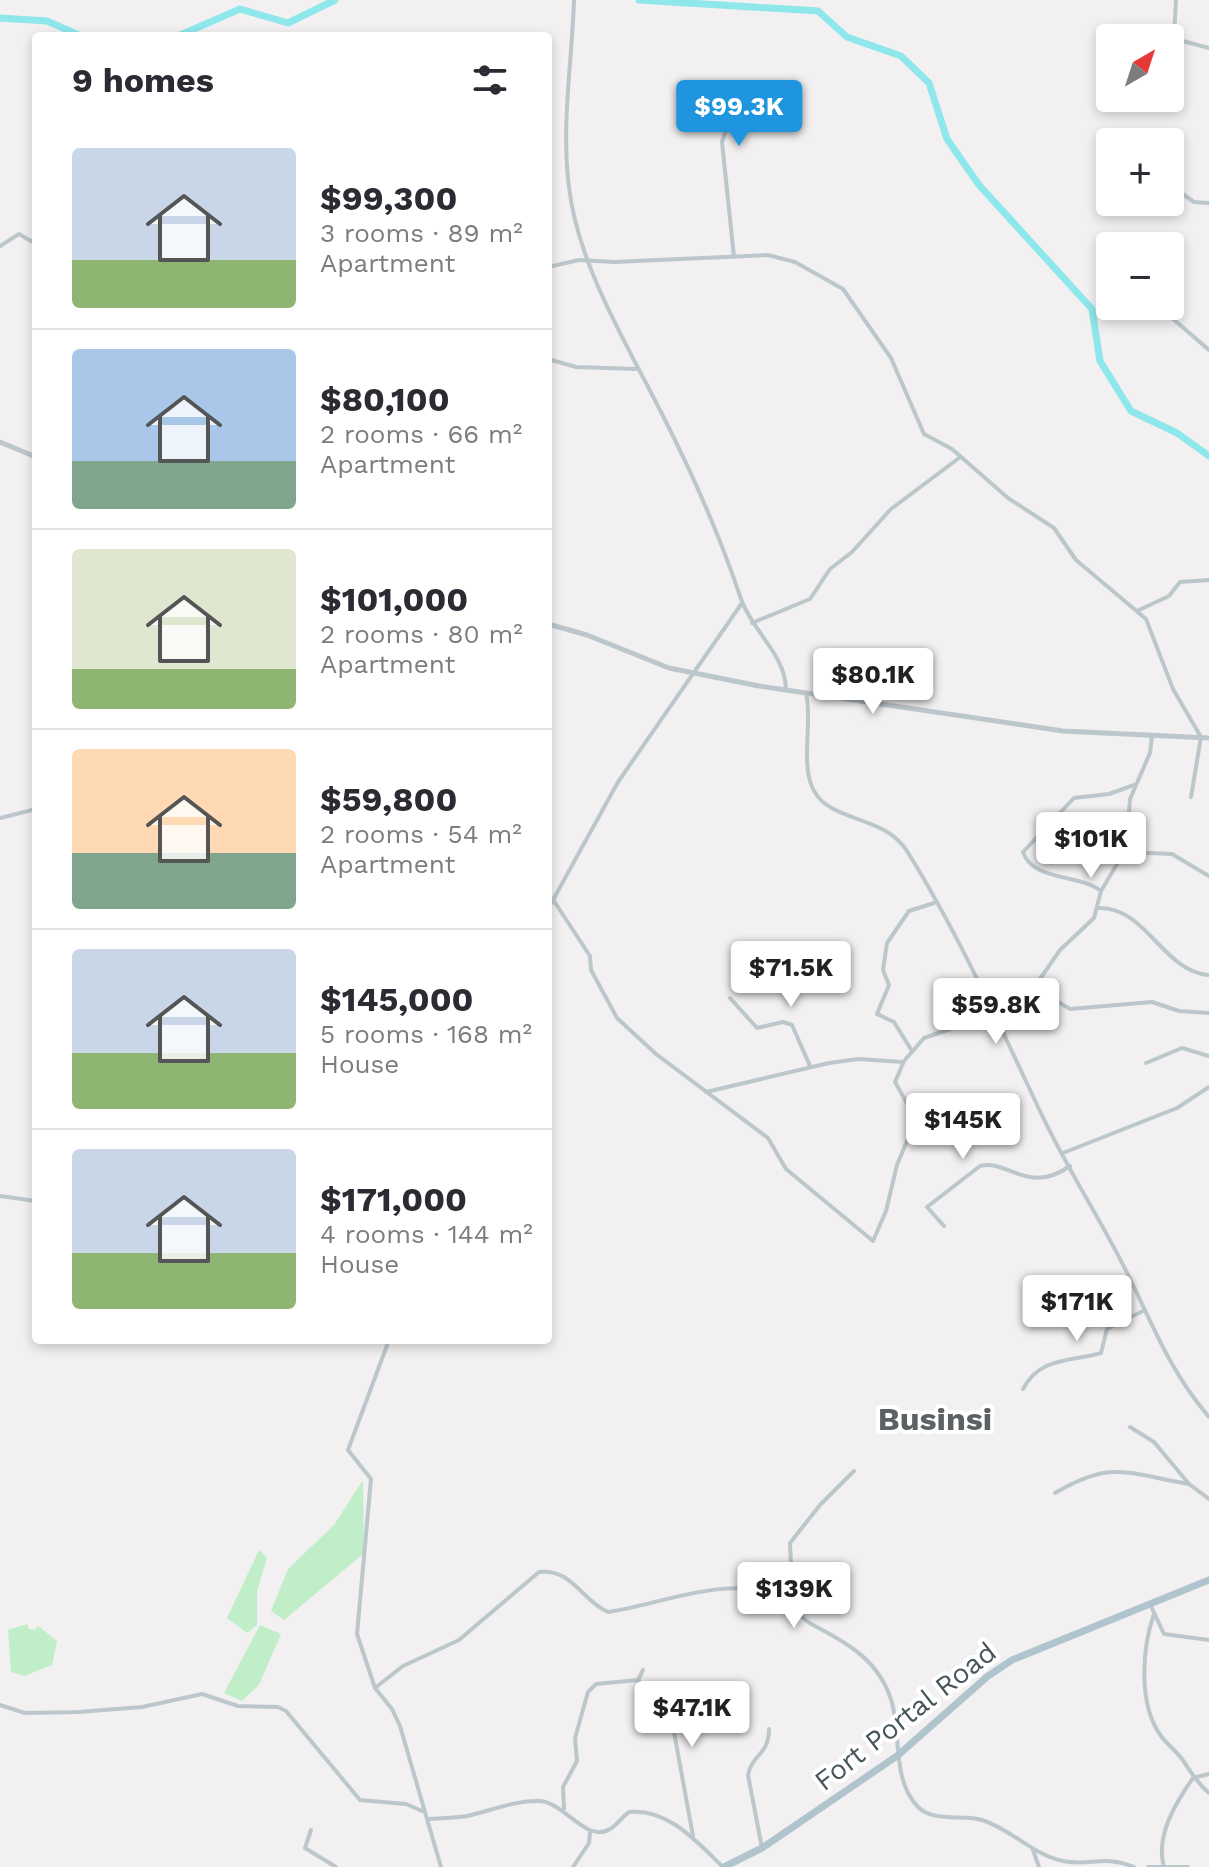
<!DOCTYPE html>
<meta charset="utf-8">
<style>
body{margin:0;font-family:"Work Sans",sans-serif;background:#f2f2f3;color:#2b2b33;height:100vh;display:flex;flex-direction:column;font-size:30px;white-space:nowrap}
*{box-sizing:border-box;margin:0}
p{font-size:26px;color:#7c7c81}
.icon{flex:none;width:44px;height:44px;fill:none;stroke:currentColor;stroke-width:2;stroke-linecap:round;stroke-linejoin:round}
.map{position:relative;flex:1;overflow:hidden}
.side{position:absolute;left:32px;top:32px;width:520px;height:1312px;display:flex;flex-direction:column;background:#fff;border-radius:8px;box-shadow:0 4px 12px #0003}
.side>*{flex:none}
.needle{width:52px;rotate:39deg}
.controls{position:absolute;left:1096px;top:24px;display:grid;gap:16px}
.controls a{display:grid;place-items:center;width:88px;height:88px;border-radius:8px;background:#fff;box-shadow:0 4px 12px #0003;font-size:40px}
.price{position:absolute;translate:-50% -68px;padding:0 18px;border-radius:8px;background:#fff;color:#222;font-size:26px;line-height:52px;filter:drop-shadow(0 2px 4px #0008)}
.price::after{content:'';position:absolute;left:50%;top:48px;width:24px;height:18px;margin-left:-12px;background:inherit;clip-path:polygon(0 0,100% 0,50% 100%)}
.price.on{background:#1e95de;color:#fff}
ul{padding:0;list-style:none}
li{display:flex;align-items:center;gap:24px;height:200px;padding:0 40px}
li+li{border-top:2px solid #e1e1e2}
li span{display:grid;place-items:center;flex:none;width:224px;height:160px;border-radius:8px;color:#555}
li>.icon{margin-inline-start:auto}
span .icon{width:96px;height:96px;fill:#fffc;stroke-width:1}
li b{font-size:34px}
h2{display:flex;justify-content:space-between;align-items:center;height:96px;padding:0 40px;font-size:34px}
.map>svg:first-child{display:block}
.green{fill:#c0eec9}
.lines{fill:none;stroke-linecap:round;stroke-linejoin:round}
.river{stroke:#8ee7ea;stroke-width:7}
.minor{stroke:#bcc7cc;stroke-width:4}
.tertiary{stroke:#bcc7cc;stroke-width:5}
.primary{stroke:#b0c4ce;stroke-width:7}
.labels{text-anchor:middle;stroke-width:8;stroke-linejoin:round;paint-order:stroke}
.street-label{font-size:28px;fill:#48575d;stroke:#fff}
.quarter-label{font-size:32px;font-weight:bold;fill:#5c6164;stroke:#fff}
</style>
<div class="map">
<svg width="1209" height="1867" viewBox="0 0 1209 1867">
<rect width="100%" height="100%" fill="#f2f0f0"/>
<g class="green">
<polygon points="363,1480 364,1553 284,1620 271,1611 288,1569 334,1525"/>
<polygon points="259,1550 267,1558 257,1591 257,1625 247,1633 227,1618"/>
<polygon points="27,1624 29,1629 35,1630 38,1626 57,1641 52,1665 24,1676 11,1672 8,1630"/>
<polygon points="260,1625 281,1634 259,1685 242,1701 224,1693"/>
</g>
<g class="lines">
<g class="river">
<polyline points="639,0 818,11 847,37 901,56 929,83 947,139 979,185 1092,309 1100,361 1131,411 1177,433 1209,456"/>
<polyline points="0,18 47,21 81,36"/>
<polyline points="178,36 240,9 288,23 335,0"/>
</g>
<g class="minor">
<path d="M574 0C572 62 561 125 569 187 578 266 628 346 663 416 693 475 720 536 741 599 752 631 786 655 786 690"/>
<polyline points="1176,0 1174,35 1179,40 1209,48"/>
<polyline points="702,96 721,92 736,101 722,142 734,257"/>
<polyline points="1170,185 1194,202 1209,203"/>
<polyline points="0,246 19,234 36,244"/>
<polyline points="548,267 579,260 614,262 768,255 795,262 843,289 891,358 924,434 952,449 1008,498 1054,528 1076,560 1146,619 1173,689 1201,737 1191,797"/>
<polyline points="1158,306 1209,350"/>
<polyline points="548,359 576,367 636,369"/>
<polyline points="1139,610 1169,596 1180,582 1209,580"/>
<polyline points="752,623 810,599 830,569 852,552 891,509 959,458"/>
<path d="M806 693C813 723 800 761 813 789 829 823 884 814 907 851 958 933 998 1022 1039 1109 1063 1161 1094 1209 1120 1259 1150 1316 1166 1367 1209 1417"/>
<polyline points="0,818 36,809"/>
<polyline points="1125,852 1172,854 1209,876"/>
<path d="M1101 891C1080 874 1032 881 1023 852L1074 798 1109 794 1134 785"/>
<polyline points="554,901 590,956 591,970 617,1018 656,1054 768,1138 786,1169 873,1241 886,1211 897,1165 914,1124 913,1114 895,1082 904,1061 924,1038 1006,1010 1035,986 1060,950 1094,918 1101,891 1126,849 1130,799 1150,753 1152,736"/>
<path d="M1099 908C1146 907 1163 971 1208 975"/>
<polyline points="548,909 618,782 742,603"/>
<polyline points="1033,987 1070,1009 1152,1002 1179,1011 1209,1013"/>
<polyline points="730,998 757,1028 783,1022 792,1025 810,1066"/>
<polyline points="912,1051 894,1022 877,1014 889,985 883,970 887,943 909,911 934,903"/>
<polyline points="1146,1063 1182,1048 1209,1056"/>
<polyline points="706,1092 829,1063 858,1059 903,1062"/>
<polyline points="1063,1153 1177,1108 1209,1087"/>
<polyline points="0,1196 36,1201"/>
<path d="M944 1226 927 1207 980 1166C1006 1158 1028 1196 1070 1166"/>
<polyline points="389,1340 348,1450 371,1479 357,1634 375,1688 392,1709 400,1726 441,1867"/>
<path d="M1023 1389C1040 1357 1069 1362 1101 1353L1107 1329 1143 1311"/>
<polyline points="1130,1427 1154,1442 1189,1484 1209,1499"/>
<path d="M1055 1493C1113 1459 1128 1474 1189 1484"/>
<polyline points="776,1596 792,1585"/>
<polyline points="1150,1604 1164,1634 1209,1640"/>
<polyline points="789,1605 792,1585 790,1543 820,1505 854,1471"/>
<path d="M1154 1614C1142 1648 1138 1705 1161 1736 1167 1744 1176 1751 1182 1759 1191 1772 1197 1783 1209 1793"/>
<polyline points="638,1680 674,1732 693,1836"/>
<path d="M375 1688 403 1666 459 1640 539 1572C572 1568 582 1601 608 1612 657 1605 727 1575 775 1595 790 1602 799 1618 813 1625 848 1643 881 1662 892 1703 901 1736 892 1780 918 1807 934 1823 963 1814 982 1820 1011 1829 1033 1855 1063 1861 1090 1867 1103 1854 1134 1867"/>
<polyline points="0,1705 25,1713 79,1712 142,1707 202,1694 238,1706 278,1707 286,1711 360,1800 406,1804 422,1811"/>
<polyline points="564,1809 563,1787 577,1761 575,1738 588,1692 596,1684 638,1680 643,1670"/>
<path d="M429 1819C441 1818 454 1818 467 1816 491 1811 515 1800 540 1801 565 1803 587 1844 610 1829 617 1825 622 1817 629 1812 668 1808 697 1842 723 1867"/>
<polyline points="311,1830 305,1848 336,1867"/>
<path d="M762 1848 748 1775C752 1754 769 1755 769 1729"/>
<polyline points="1033,1850 1039,1867"/>
<polyline points="573,1867 589,1843 590,1833"/>
<polyline points="1148,1867 1188,1867"/>
<path d="M1164 1867C1155 1836 1176 1802 1193 1778L1209 1774"/>
</g>
<g class="tertiary">
<polyline points="0,442 36,457"/>
<polyline points="548,624 587,635 669,668 759,686 1063,731 1209,738"/>
</g>
<polyline class="primary" points="724,1867 762,1848 897,1756 988,1676 1012,1660 1209,1580"/>
</g>
<g class="labels">
<g class="street-label">
<text transform="translate(905 1716) rotate(-38)" y="10">Fort Portal Road</text>
</g>
<g class="quarter-label">
<text x="935" y="1430">Businsi</text>
</g>
</g>
</svg>
<div class="controls">
<a><svg class="needle" viewBox="-14 -14 28 28"><path d="M0-13l5 13h-10z" fill="#e53935"/><path d="M0 13l5-13h-10z" fill="#7c7c81"/></svg></a>
<a>+</a>
<a>−</a>
</div>
<b class="price on" style="left:739px;top:148px">$99.3K</b>
<b class="price" style="left:873px;top:716px">$80.1K</b>
<b class="price" style="left:1091px;top:880px">$101K</b>
<b class="price" style="left:791px;top:1009px">$71.5K</b>
<b class="price" style="left:996px;top:1046px">$59.8K</b>
<b class="price" style="left:963px;top:1161px">$145K</b>
<b class="price" style="left:1077px;top:1343px">$171K</b>
<b class="price" style="left:794px;top:1630px">$139K</b>
<b class="price" style="left:692px;top:1749px">$47.1K</b>
<section class="side">
<h2>9 homes<svg class="icon" aria-label="filters" viewBox="0 0 24 24"><path d="M4 7h16M4 17h16"/><circle cx="9" cy="7" r="2"/><circle cx="15" cy="17" r="2"/></svg></h2>
<ul>
<li><span style="background:linear-gradient(#c9d6e8 70%,#8fb573 0)"><svg class="icon" aria-label="home" viewBox="0 0 24 24"><path d="M3 11l9-7 9 7M6 9v11h12V9"/></svg></span><div><b>$99,300</b><p>3 rooms · 89 m²</p><p>Apartment</p></div></li>
<li><span style="background:linear-gradient(#a9c7e8 70%,#7fa58c 0)"><svg class="icon" aria-label="home" viewBox="0 0 24 24"><path d="M3 11l9-7 9 7M6 9v11h12V9"/></svg></span><div><b>$80,100</b><p>2 rooms · 66 m²</p><p>Apartment</p></div></li>
<li><span style="background:linear-gradient(#dfe7d0 75%,#8fb573 0)"><svg class="icon" aria-label="home" viewBox="0 0 24 24"><path d="M3 11l9-7 9 7M6 9v11h12V9"/></svg></span><div><b>$101,000</b><p>2 rooms · 80 m²</p><p>Apartment</p></div></li>
<li><span style="background:linear-gradient(#ffd9b3 65%,#7fa58c 0)"><svg class="icon" aria-label="home" viewBox="0 0 24 24"><path d="M3 11l9-7 9 7M6 9v11h12V9"/></svg></span><div><b>$59,800</b><p>2 rooms · 54 m²</p><p>Apartment</p></div></li>
<li><span style="background:linear-gradient(#c9d6e8 65%,#8fb573 0)"><svg class="icon" aria-label="home" viewBox="0 0 24 24"><path d="M3 11l9-7 9 7M6 9v11h12V9"/></svg></span><div><b>$145,000</b><p>5 rooms · 168 m²</p><p>House</p></div></li>
<li><span style="background:linear-gradient(#c9d6e8 65%,#8fb573 0)"><svg class="icon" aria-label="home" viewBox="0 0 24 24"><path d="M3 11l9-7 9 7M6 9v11h12V9"/></svg></span><div><b>$171,000</b><p>4 rooms · 144 m²</p><p>House</p></div></li>
</ul>
</section>
</div>
